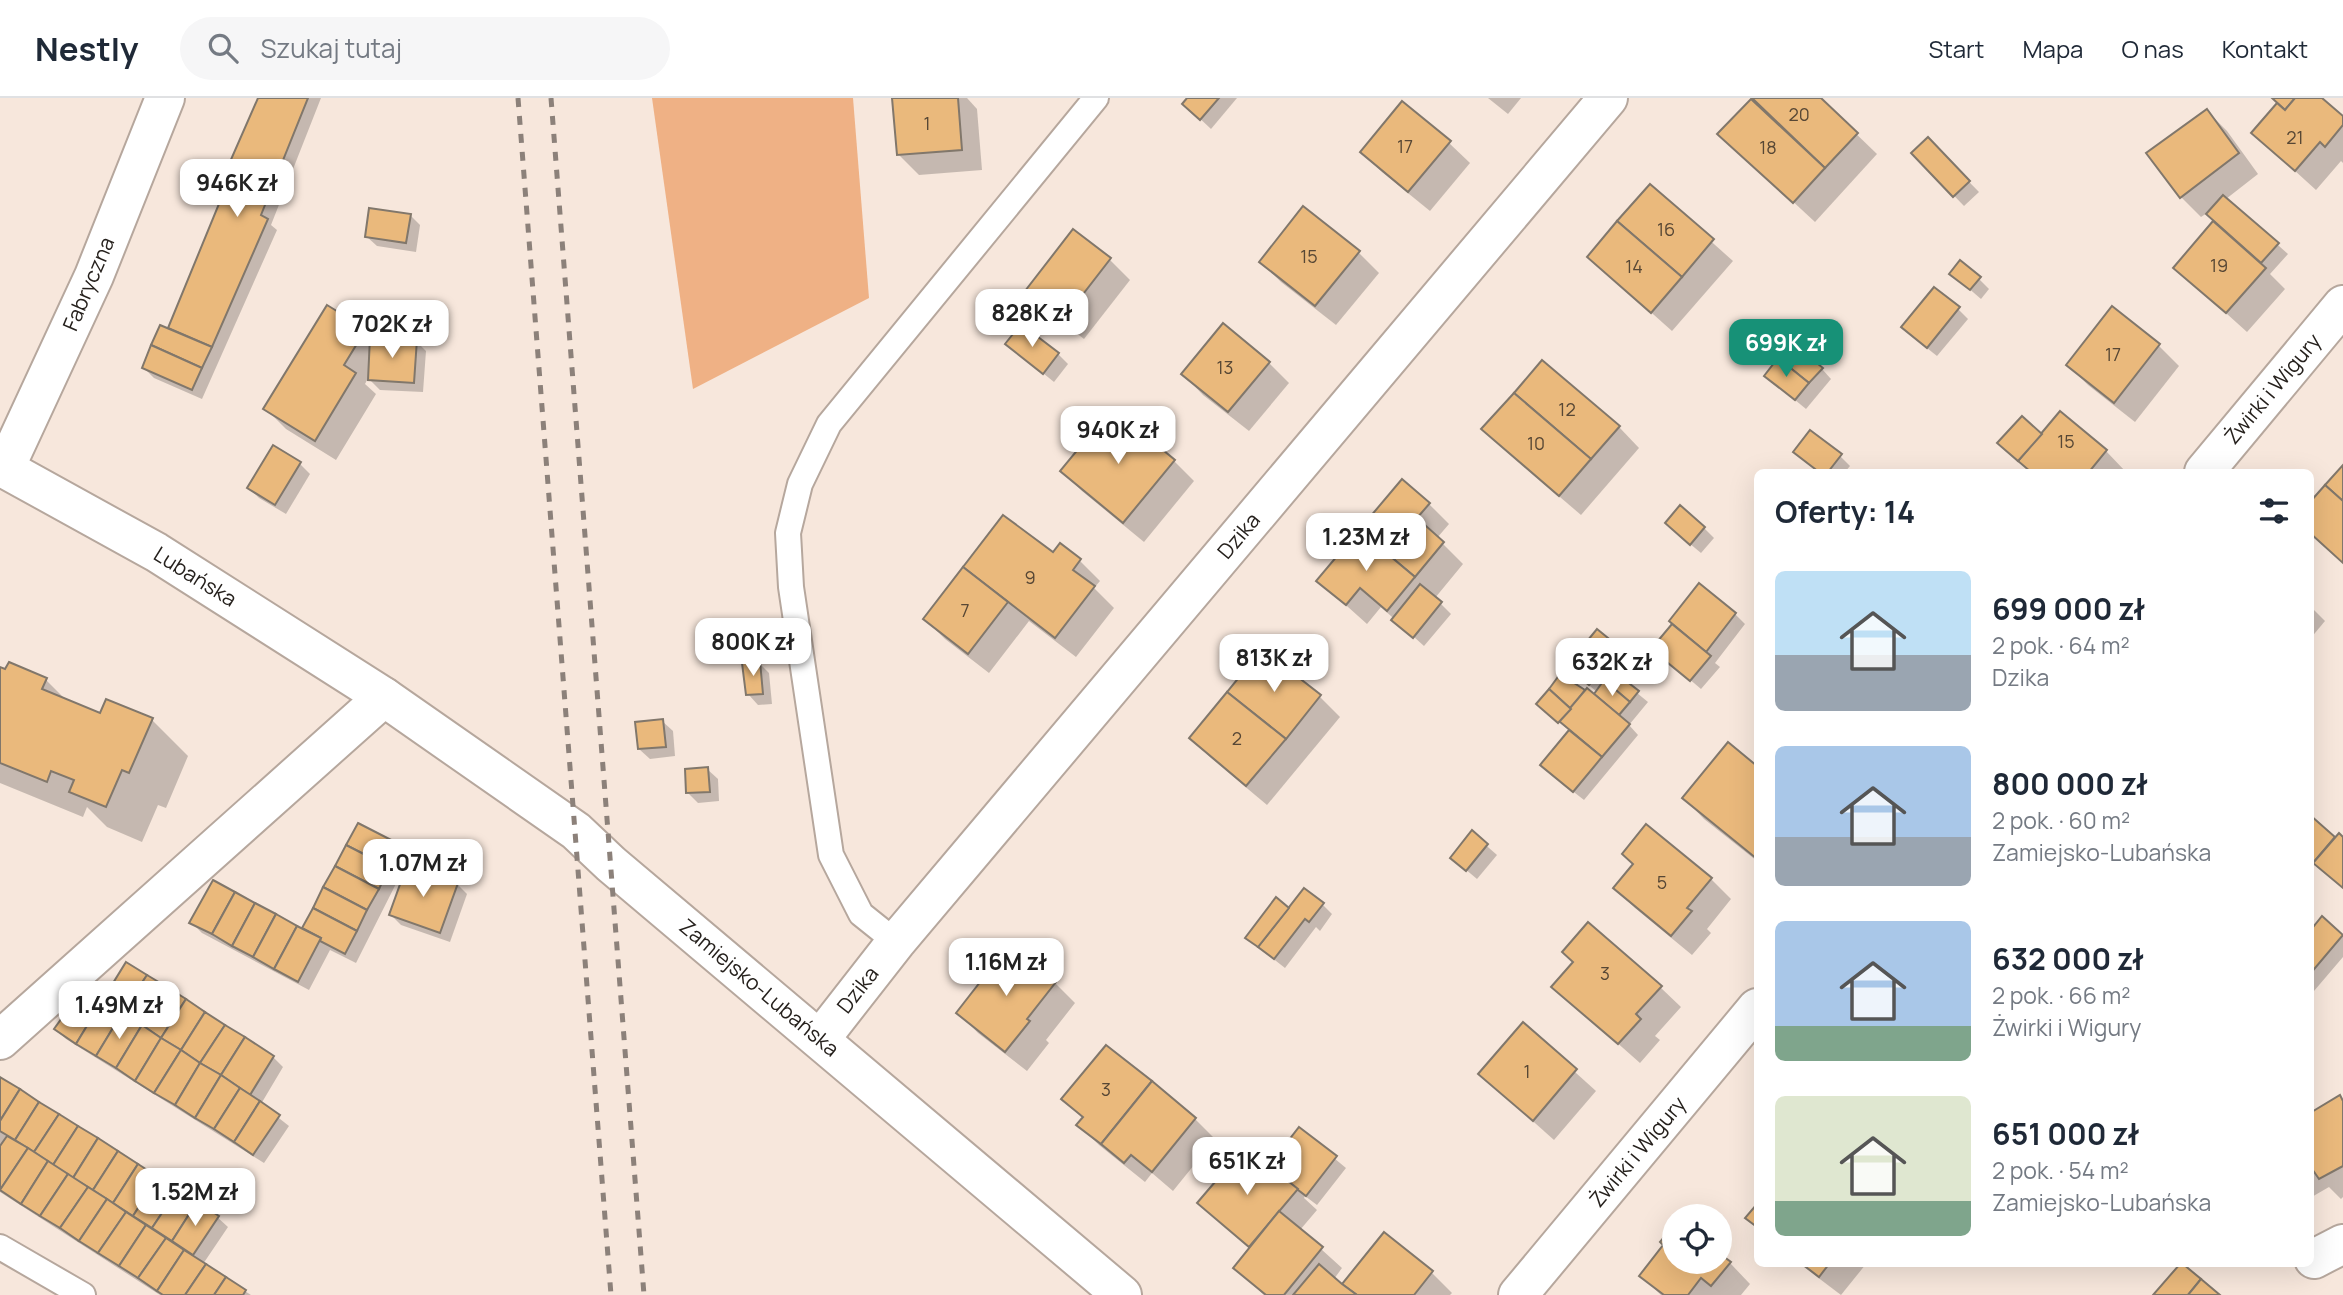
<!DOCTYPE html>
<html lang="pl">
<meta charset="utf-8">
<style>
body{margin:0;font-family:Manrope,sans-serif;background:#f6f6f7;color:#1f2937;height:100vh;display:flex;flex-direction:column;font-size:26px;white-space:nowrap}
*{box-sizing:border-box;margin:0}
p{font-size:23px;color:#747a83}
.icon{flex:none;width:38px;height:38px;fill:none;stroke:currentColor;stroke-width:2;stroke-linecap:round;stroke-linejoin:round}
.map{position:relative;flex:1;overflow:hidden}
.panel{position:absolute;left:1754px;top:371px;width:560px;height:798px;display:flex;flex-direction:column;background:#fff;border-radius:10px;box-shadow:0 7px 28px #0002}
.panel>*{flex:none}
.fabs{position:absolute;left:1662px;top:1106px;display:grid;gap:14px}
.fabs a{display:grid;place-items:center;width:70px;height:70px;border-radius:50%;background:#fff;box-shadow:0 7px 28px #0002;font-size:35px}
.price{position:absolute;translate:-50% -60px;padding:0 16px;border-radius:14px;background:#fff;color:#222;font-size:23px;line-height:46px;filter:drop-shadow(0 2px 4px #0008)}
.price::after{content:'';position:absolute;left:50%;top:42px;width:21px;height:16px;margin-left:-10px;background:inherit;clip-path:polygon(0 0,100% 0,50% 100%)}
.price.selected{background:#179177;color:#fff}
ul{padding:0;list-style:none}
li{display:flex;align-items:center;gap:21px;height:175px;padding:0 21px}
li span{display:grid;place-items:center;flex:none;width:196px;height:140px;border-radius:10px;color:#555}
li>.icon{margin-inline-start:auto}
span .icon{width:84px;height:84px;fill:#fffc;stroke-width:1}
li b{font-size:30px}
h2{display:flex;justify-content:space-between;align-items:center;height:84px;padding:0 21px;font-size:30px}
header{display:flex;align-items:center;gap:42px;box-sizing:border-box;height:98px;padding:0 35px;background:#fff;border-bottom:2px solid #e0e1e3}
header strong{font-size:33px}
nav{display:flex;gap:38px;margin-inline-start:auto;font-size:24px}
.search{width:490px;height:63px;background:#f6f6f7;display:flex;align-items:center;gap:18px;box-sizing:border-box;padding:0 24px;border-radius:38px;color:#747a83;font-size:26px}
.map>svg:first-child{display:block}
.green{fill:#efb185}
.shadow{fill:#0003}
.building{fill:#eab97c;stroke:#81776b;stroke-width:2}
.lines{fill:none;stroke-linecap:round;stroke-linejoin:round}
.service-casing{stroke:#b6a79d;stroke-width:28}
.minor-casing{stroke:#b6a79d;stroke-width:42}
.secondary-casing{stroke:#b6a79d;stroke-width:42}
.service{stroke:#fff;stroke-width:24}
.minor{stroke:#fff;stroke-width:38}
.secondary{stroke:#fff;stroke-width:38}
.rail{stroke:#8c817a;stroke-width:5;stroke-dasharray:9 9;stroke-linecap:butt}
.labels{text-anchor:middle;stroke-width:7;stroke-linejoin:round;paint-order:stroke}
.number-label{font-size:18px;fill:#574735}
.street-label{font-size:21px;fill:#26211d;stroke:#fff}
</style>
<header>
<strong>Nestly</strong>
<div class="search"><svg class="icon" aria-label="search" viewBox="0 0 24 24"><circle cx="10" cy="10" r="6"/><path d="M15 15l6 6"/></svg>Szukaj tutaj</div>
<nav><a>Start</a><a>Mapa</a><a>O nas</a><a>Kontakt</a></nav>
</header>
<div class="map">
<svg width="2343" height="1197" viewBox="0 0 2343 1197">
<rect width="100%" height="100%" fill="#f7e7dc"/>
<polygon class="green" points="652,0 853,0 869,200 693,291"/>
<g class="shadow">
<polygon points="260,0 321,0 271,127 277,132 202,301 154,280 144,270 169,232 223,102"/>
<polygon points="894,0 967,0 977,11 982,72 919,77 898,56"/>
<polygon points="1189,0 1237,0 1211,31 1194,15"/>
<polygon points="1488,0 1521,0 1508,16"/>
<polygon points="1754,0 1819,0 1877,56 1815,124 1720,36"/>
<polygon points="2274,0 2320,0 2343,20 2343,65 2341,63 2316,92 2253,35 2279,5"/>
<polygon points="2207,13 2227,33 2258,76 2226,101 2288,156 2270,176 2285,191 2247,234 2176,170 2215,124 2207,115 2201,119 2181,99"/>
<polygon points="1928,42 1979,94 1964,108 1913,55"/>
<polygon points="1449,45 1470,65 1430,113 1382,74 1362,54"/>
<polygon points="1650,89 1733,163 1672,233 1589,159"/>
<polygon points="1304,110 1359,155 1379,175 1336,227 1281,184 1261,164"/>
<polygon points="410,117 420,127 416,154 377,148 366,138"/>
<polygon points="1073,134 1110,162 1130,182 1084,241 1048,213 1027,193"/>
<polygon points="1952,176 1979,181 1989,191 1981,201"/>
<polygon points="1958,211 1968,221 1937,258 1913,239"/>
<polygon points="2112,211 2159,248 2179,268 2135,324 2088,287 2068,267"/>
<polygon points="365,232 373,241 416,243 426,253 423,294 380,292 368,280 365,286 376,296 336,362 286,331 266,311"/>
<polygon points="1007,246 1058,256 1068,266 1054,284"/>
<polygon points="1269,265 1289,285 1249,333 1203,297 1183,276"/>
<polygon points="1822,271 1831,281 1806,311 1766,278"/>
<polygon points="2060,316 2106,353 2126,374 2032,374 2010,355 2042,338"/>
<polygon points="1619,329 1639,350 1581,417 1504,351"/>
<polygon points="274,349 300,366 310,376 286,416 259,400 249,390"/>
<polygon points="1840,358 1850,368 1845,374 1819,374 1806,364"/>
<polygon points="1174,363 1194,383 1144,444 1082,393 1062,373"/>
<polygon points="1429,406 1449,426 1437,440 1463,466 1435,500 1451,516 1424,548 1381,509 1367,526 1319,483"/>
<polygon points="1003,419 1053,457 1080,463 1100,483 1094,490 1114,510 1076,559 1029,523 989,575 945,541 925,521"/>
<polygon points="1704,430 1714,440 1701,455 1677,435"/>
<polygon points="2310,508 2325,523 2310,541"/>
<polygon points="1735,516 1745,526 1715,565 1720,569 1701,591 1654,551 1674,526"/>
<polygon points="1597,533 1628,560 1615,577 1648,604 1629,627 1638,637 1584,702 1552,677 1570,633 1548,616 1561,578 1585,594 1594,598 1597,594 1578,578"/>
<polygon points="759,565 769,575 772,606 758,607 748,596"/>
<polygon points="0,571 46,582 68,604 101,618 152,622 188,658 166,710 158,707 142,744 107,729 87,709 83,719 0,685"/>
<polygon points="1320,599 1340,619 1267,707 1211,660 1191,640"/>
<polygon points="662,623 673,633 675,658 650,661 639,651"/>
<polygon points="1757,670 1757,763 1704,721 1684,700"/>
<polygon points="707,671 718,681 719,703 698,705 688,695"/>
<polygon points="359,727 400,748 410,758 356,865 330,852 309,892 202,835 192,825 303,833"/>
<polygon points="1472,735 1497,757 1477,781 1452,760"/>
<polygon points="1711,781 1731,801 1707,831 1711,835 1692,857 1635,810 1615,790"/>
<polygon points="457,786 467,796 450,844 401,827 391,817"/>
<polygon points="1322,806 1332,816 1320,833 1316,829 1285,870 1247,840 1289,812"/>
<polygon points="2323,821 2343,838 2343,859 2314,893 2310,890 2310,822 2317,828"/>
<polygon points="1055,885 1075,905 1046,942 1049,945 1027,973 978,935 958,914"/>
<polygon points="1554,889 1660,889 1681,909 1655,938 1660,942 1640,965"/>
<polygon points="102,905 273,959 283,969 261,1006 289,1028 264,1065 66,941 56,931"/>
<polygon points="1523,927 1596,993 1554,1042 1480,976"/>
<polygon points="0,981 217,1119 228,1129 203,1166 251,1197 160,1197 0,1094"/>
<polygon points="2339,999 2343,1003 2343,1099 2341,1101 2329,1089 2310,1100 2310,1017"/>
<polygon points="1064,1001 1195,1021 1215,1041 1173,1093 1152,1075 1145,1084 1099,1047 1079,1027 1083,1021"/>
<polygon points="1299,1031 1346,1070 1317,1107 1305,1098 1304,1100 1317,1112 1300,1132 1342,1170 1334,1181 1343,1188 1432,1175 1452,1195 1450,1197 1264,1197 1235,1170 1250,1150 1200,1105 1269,1070"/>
<polygon points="1675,1164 1730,1165 1750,1186 1741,1197 1661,1197 1641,1178"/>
<polygon points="1800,1166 1866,1166 1841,1197"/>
</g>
<g class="building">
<polygon points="258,0 308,0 261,117 268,121 212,249 168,230 221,101 215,98"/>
<polygon points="892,0 958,0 962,52 897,57"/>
<polygon points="1187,0 1219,0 1200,22 1182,6"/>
<polygon points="1752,0 1821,0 1858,35 1825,70"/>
<polygon points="2272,0 2295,0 2285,12"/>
<polygon points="2295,0 2322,0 2343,18 2343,27 2325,49 2320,44 2295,73 2251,35 2277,5 2285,12"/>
<polygon points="1751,1 1825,70 1793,105 1717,36"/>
<polygon points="1402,3 1451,43 1408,94 1360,54"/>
<polygon points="2207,11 2239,55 2180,100 2146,55"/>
<polygon points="1928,39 1970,83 1953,99 1911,55"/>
<polygon points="1650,86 1714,141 1682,179 1617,123"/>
<polygon points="2223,97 2279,145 2261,165 2206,116"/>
<polygon points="1303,108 1360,153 1315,208 1259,164"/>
<polygon points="369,110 411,116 406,145 365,139"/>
<polygon points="1617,123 1682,179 1651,215 1587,159"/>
<polygon points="2213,123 2266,170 2226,215 2173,170"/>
<polygon points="1073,131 1111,160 1063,222 1025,193"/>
<polygon points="1960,162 1981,179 1970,192 1949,176"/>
<polygon points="1934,189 1960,209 1927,250 1901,229"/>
<polygon points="327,207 366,231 344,267 356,275 315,343 263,311"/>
<polygon points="2112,208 2160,246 2114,305 2066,267"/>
<polygon points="1223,225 1270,264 1228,314 1181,276"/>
<polygon points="1021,226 1059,255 1043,276 1005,246"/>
<polygon points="160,227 212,249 202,270 151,247"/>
<polygon points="370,239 417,241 414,285 368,282"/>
<polygon points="1791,244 1823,270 1809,285 1778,260"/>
<polygon points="151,247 202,270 192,292 142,270"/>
<polygon points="1778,260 1809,285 1795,302 1764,278"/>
<polygon points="1542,262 1620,328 1591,361 1514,295"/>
<polygon points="1514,295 1591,361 1559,398 1481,331"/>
<polygon points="1112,310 1175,362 1123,425 1060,373"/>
<polygon points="2060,313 2107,352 2089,374 2031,374 2018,363"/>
<polygon points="2022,318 2042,336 2018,363 1997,345"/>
<polygon points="1810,332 1842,356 1828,374 1819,374 1793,354"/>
<polygon points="273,347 301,364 275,407 247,390"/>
<polygon points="2343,367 2343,403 2325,387"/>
<polygon points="1402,381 1430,405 1417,420 1444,444 1415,479 1359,432"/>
<polygon points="2325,387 2343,403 2343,465 2310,435 2310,404"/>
<polygon points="1680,407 1705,429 1690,447 1665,425"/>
<polygon points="1003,417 1053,454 1060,445 1081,461 1073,472 1095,488 1055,540 963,469"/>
<polygon points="1359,432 1415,479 1387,513 1360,490 1346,507 1316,483"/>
<polygon points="963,469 1008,504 968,556 923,521"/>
<polygon points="1699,485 1736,515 1706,554 1669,523"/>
<polygon points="1420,486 1442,504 1413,540 1391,522"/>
<polygon points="1672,526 1711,558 1690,583 1651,551"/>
<polygon points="1597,531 1619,549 1597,577 1574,559"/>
<polygon points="1262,551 1321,597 1286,641 1227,594"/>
<polygon points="1574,559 1597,577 1589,587 1566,568"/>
<polygon points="760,563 763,596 746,597 742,565"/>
<polygon points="9,564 47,580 42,591 100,615 106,601 153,620 129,675 122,672 106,709 69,694 74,682 51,673 47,684 0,665 0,569 5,571"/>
<polygon points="1612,572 1639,593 1630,604 1604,582"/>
<polygon points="1560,576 1585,592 1571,611 1549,591"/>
<polygon points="1604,582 1630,604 1619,617 1594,596"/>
<polygon points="1587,590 1630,626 1602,659 1559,623"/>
<polygon points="1549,591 1571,611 1558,625 1536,606"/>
<polygon points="1227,594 1286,641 1246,688 1189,640"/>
<polygon points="663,621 666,649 638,651 635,624"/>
<polygon points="1569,632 1602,659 1573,694 1540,667"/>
<polygon points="1728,644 1757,668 1757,761 1682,700"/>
<polygon points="708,669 710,694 686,695 685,671"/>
<polygon points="2310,717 2335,739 2313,765 2310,762"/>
<polygon points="358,725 401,747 389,769 346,747"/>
<polygon points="1646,726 1712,780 1687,810 1692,813 1671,838 1613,790 1633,766 1622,756"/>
<polygon points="1472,732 1488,746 1466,773 1450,760"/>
<polygon points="2339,735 2343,739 2343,790 2313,765"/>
<polygon points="346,747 389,769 379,791 335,768"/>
<polygon points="407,767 458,785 440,835 389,817"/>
<polygon points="335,768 379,791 367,812 323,789"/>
<polygon points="213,782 235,794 212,836 189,825"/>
<polygon points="323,789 367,812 357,833 313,810"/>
<polygon points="1304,790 1324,805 1309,824 1305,821 1274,861 1258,849"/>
<polygon points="235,794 255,805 232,848 212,836"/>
<polygon points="1276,799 1289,810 1258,849 1245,840"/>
<polygon points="255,805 276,816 253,859 232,848"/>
<polygon points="313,810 357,833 345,856 320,843 321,840 302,830"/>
<polygon points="276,816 297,828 274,871 253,859"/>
<polygon points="2322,818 2343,837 2310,876 2310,833"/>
<polygon points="1588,824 1662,888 1636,916 1641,921 1618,946 1551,889 1573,864 1562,854"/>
<polygon points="297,828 321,840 298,884 274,871"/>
<polygon points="1009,847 1056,884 1027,921 1030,923 1005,954 956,915"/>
<polygon points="126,864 147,877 122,915 102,903"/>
<polygon points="147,877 167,889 142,927 122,915"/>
<polygon points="167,889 186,901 161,940 142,927"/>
<polygon points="86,891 102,903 76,946 54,931 74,903"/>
<polygon points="186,901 205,914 181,952 161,940"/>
<polygon points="102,903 122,915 96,958 76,946"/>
<polygon points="205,914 225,927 200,965 181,952"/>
<polygon points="122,915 142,927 116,970 96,958"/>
<polygon points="1523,924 1577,971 1533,1023 1478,976"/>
<polygon points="142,927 161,940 135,983 116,970"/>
<polygon points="225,927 245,939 221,977 200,965"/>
<polygon points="245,939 274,958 250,997 221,977"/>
<polygon points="161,940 181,952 154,995 135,983"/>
<polygon points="1106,947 1152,983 1101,1046 1076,1027 1083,1019 1061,1001"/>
<polygon points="181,952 200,965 175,1007 154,995"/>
<polygon points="200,965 221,977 195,1020 175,1007"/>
<polygon points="221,977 240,990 214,1031 195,1020"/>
<polygon points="0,979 20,991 0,1023"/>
<polygon points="1152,983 1196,1020 1152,1074 1131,1057 1124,1065 1101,1046"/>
<polygon points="240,990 260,1003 234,1044 214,1031"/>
<polygon points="20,991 39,1004 15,1042 0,1033 0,1023"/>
<polygon points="2340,997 2343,1003 2343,1068 2319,1081 2310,1068 2310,1015"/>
<polygon points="260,1003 280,1017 253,1057 234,1044"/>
<polygon points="39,1004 59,1016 34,1054 15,1042"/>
<polygon points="59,1016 78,1028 53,1067 34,1054"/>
<polygon points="78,1028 98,1040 73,1080 53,1067"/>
<polygon points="1299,1029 1337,1058 1306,1098 1268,1069"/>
<polygon points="7,1038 28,1050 0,1092 0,1048"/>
<polygon points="98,1040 118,1053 93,1092 73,1080"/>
<polygon points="1245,1049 1298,1091 1249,1149 1197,1105"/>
<polygon points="28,1050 48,1063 21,1106 0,1092"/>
<polygon points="118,1053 138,1066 113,1105 93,1092"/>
<polygon points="48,1063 68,1076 40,1118 21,1106"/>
<polygon points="138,1066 158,1079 133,1118 113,1105"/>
<polygon points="68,1076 88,1089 60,1130 40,1118"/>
<polygon points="158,1079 178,1091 152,1130 133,1118"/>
<polygon points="88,1089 107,1101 79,1143 60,1130"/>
<polygon points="178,1091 197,1104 172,1143 152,1130"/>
<polygon points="107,1101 126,1114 98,1155 79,1143"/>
<polygon points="197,1104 219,1118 193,1157 172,1143"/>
<polygon points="1757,1106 1757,1129 1745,1120"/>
<polygon points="1279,1113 1323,1149 1284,1197 1266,1197 1233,1170"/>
<polygon points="126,1114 146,1127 119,1168 98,1155"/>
<polygon points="1675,1126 1675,1164 1720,1164 1720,1156 1731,1164 1711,1188 1701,1180 1688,1197 1664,1197 1639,1178 1663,1147 1660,1144"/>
<polygon points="146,1127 166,1140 138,1180 119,1168"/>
<polygon points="1384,1134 1433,1173 1414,1197 1357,1197 1342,1186"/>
<polygon points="166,1140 184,1152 157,1193 138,1180"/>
<polygon points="184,1152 206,1166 185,1197 163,1197 157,1193"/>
<polygon points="206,1166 226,1179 214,1197 185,1197"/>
<polygon points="1319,1166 1342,1186 1357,1197 1293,1197"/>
<polygon points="1802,1166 1829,1166 1819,1179"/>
<polygon points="2180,1166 2183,1166 2201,1181 2188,1197 2153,1197"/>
<polygon points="226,1179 246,1192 243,1197 214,1197"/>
<polygon points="2201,1181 2220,1197 2188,1197"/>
</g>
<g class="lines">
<defs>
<g id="service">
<polyline points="896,844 861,816 831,757 791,489 788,435 800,386 829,326 1096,0"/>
<polyline points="0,1149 83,1197"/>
</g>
<g id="minor">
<polyline points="5,370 94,178 165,0"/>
<polyline points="2204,374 2343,207"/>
<polyline points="821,940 896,844 1608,0"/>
<polyline points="0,942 384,599"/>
<polyline points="2314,1161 2343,1146"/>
<polyline points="1518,1197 1757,910"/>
</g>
<polyline id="secondary" points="0,368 156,454 384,599 576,733 611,766 1122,1197"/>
</defs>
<use href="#service" class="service-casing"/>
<use href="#minor" class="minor-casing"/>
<use href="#secondary" class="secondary-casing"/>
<use href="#service" class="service"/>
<use href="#minor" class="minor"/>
<use href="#secondary" class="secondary"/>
<g class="rail">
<polyline points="518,0 611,1197"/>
<polyline points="551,0 644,1197"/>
</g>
</g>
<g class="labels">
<g class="number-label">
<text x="1799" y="23">20</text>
<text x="927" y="32">1</text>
<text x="2295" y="46">21</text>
<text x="1405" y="55">17</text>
<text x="1768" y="56">18</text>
<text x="1666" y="138">16</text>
<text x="1309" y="165">15</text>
<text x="2219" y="174">19</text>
<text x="1634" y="175">14</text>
<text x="2113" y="263">17</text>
<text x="1225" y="276">13</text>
<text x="1567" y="318">12</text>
<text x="2066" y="350">15</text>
<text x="1536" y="352">10</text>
<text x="1030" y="486">9</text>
<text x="965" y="519">7</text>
<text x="1237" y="647">2</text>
<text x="1662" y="791">5</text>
<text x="1605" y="882">3</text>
<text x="1527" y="980">1</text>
<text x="1106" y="998">3</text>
</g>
<g class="street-label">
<text transform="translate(89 186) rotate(-67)" y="7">Fabryczna</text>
<text transform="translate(2273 291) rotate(-50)" y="7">Żwirki i Wigury</text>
<text transform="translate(1239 438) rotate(-50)" y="7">Dzika</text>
<text transform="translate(195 479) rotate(32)" y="7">Lubańska</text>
<text transform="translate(759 890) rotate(40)" y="7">Zamiejsko-Lubańska</text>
<text transform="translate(858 892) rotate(-52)" y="7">Dzika</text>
<text transform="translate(1638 1054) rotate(-50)" y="7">Żwirki i Wigury</text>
</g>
</g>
</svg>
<div class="fabs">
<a><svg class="icon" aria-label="locate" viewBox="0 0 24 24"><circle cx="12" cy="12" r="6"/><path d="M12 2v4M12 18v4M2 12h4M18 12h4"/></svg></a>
</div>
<b class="price" style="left:237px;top:121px">946K zł</b>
<b class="price" style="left:1032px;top:251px">828K zł</b>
<b class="price" style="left:392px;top:262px">702K zł</b>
<b class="price selected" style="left:1786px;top:281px">699K zł</b>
<b class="price" style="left:1118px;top:368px">940K zł</b>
<b class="price" style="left:1366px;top:475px">1.23M zł</b>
<b class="price" style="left:753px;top:580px">800K zł</b>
<b class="price" style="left:1274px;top:596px">813K zł</b>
<b class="price" style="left:1612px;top:600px">632K zł</b>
<b class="price" style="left:423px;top:801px">1.07M zł</b>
<b class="price" style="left:1006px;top:900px">1.16M zł</b>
<b class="price" style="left:119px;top:943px">1.49M zł</b>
<b class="price" style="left:1247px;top:1099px">651K zł</b>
<b class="price" style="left:195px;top:1130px">1.52M zł</b>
<section class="panel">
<h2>Oferty: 14<svg class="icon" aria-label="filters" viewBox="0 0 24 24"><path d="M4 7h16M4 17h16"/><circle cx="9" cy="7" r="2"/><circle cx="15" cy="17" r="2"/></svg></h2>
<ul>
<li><span style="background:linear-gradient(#bfe0f5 60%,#9aa5b1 0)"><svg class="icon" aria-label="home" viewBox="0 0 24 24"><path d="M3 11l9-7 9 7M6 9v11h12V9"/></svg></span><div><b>699 000 zł</b><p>2 pok. · 64 m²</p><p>Dzika</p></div></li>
<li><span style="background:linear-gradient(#a9c7e8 65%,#9aa5b1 0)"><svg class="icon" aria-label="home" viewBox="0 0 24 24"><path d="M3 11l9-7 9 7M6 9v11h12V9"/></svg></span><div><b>800 000 zł</b><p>2 pok. · 60 m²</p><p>Zamiejsko-Lubańska</p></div></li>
<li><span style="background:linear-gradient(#a9c7e8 75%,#7fa58c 0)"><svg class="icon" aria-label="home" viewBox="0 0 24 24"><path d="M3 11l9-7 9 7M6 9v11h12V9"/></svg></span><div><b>632 000 zł</b><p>2 pok. · 66 m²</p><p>Żwirki i Wigury</p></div></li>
<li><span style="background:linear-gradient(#dfe7d0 75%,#7fa58c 0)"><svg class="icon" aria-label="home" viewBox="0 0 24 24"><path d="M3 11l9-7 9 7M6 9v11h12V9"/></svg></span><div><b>651 000 zł</b><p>2 pok. · 54 m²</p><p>Zamiejsko-Lubańska</p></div></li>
</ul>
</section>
</div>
